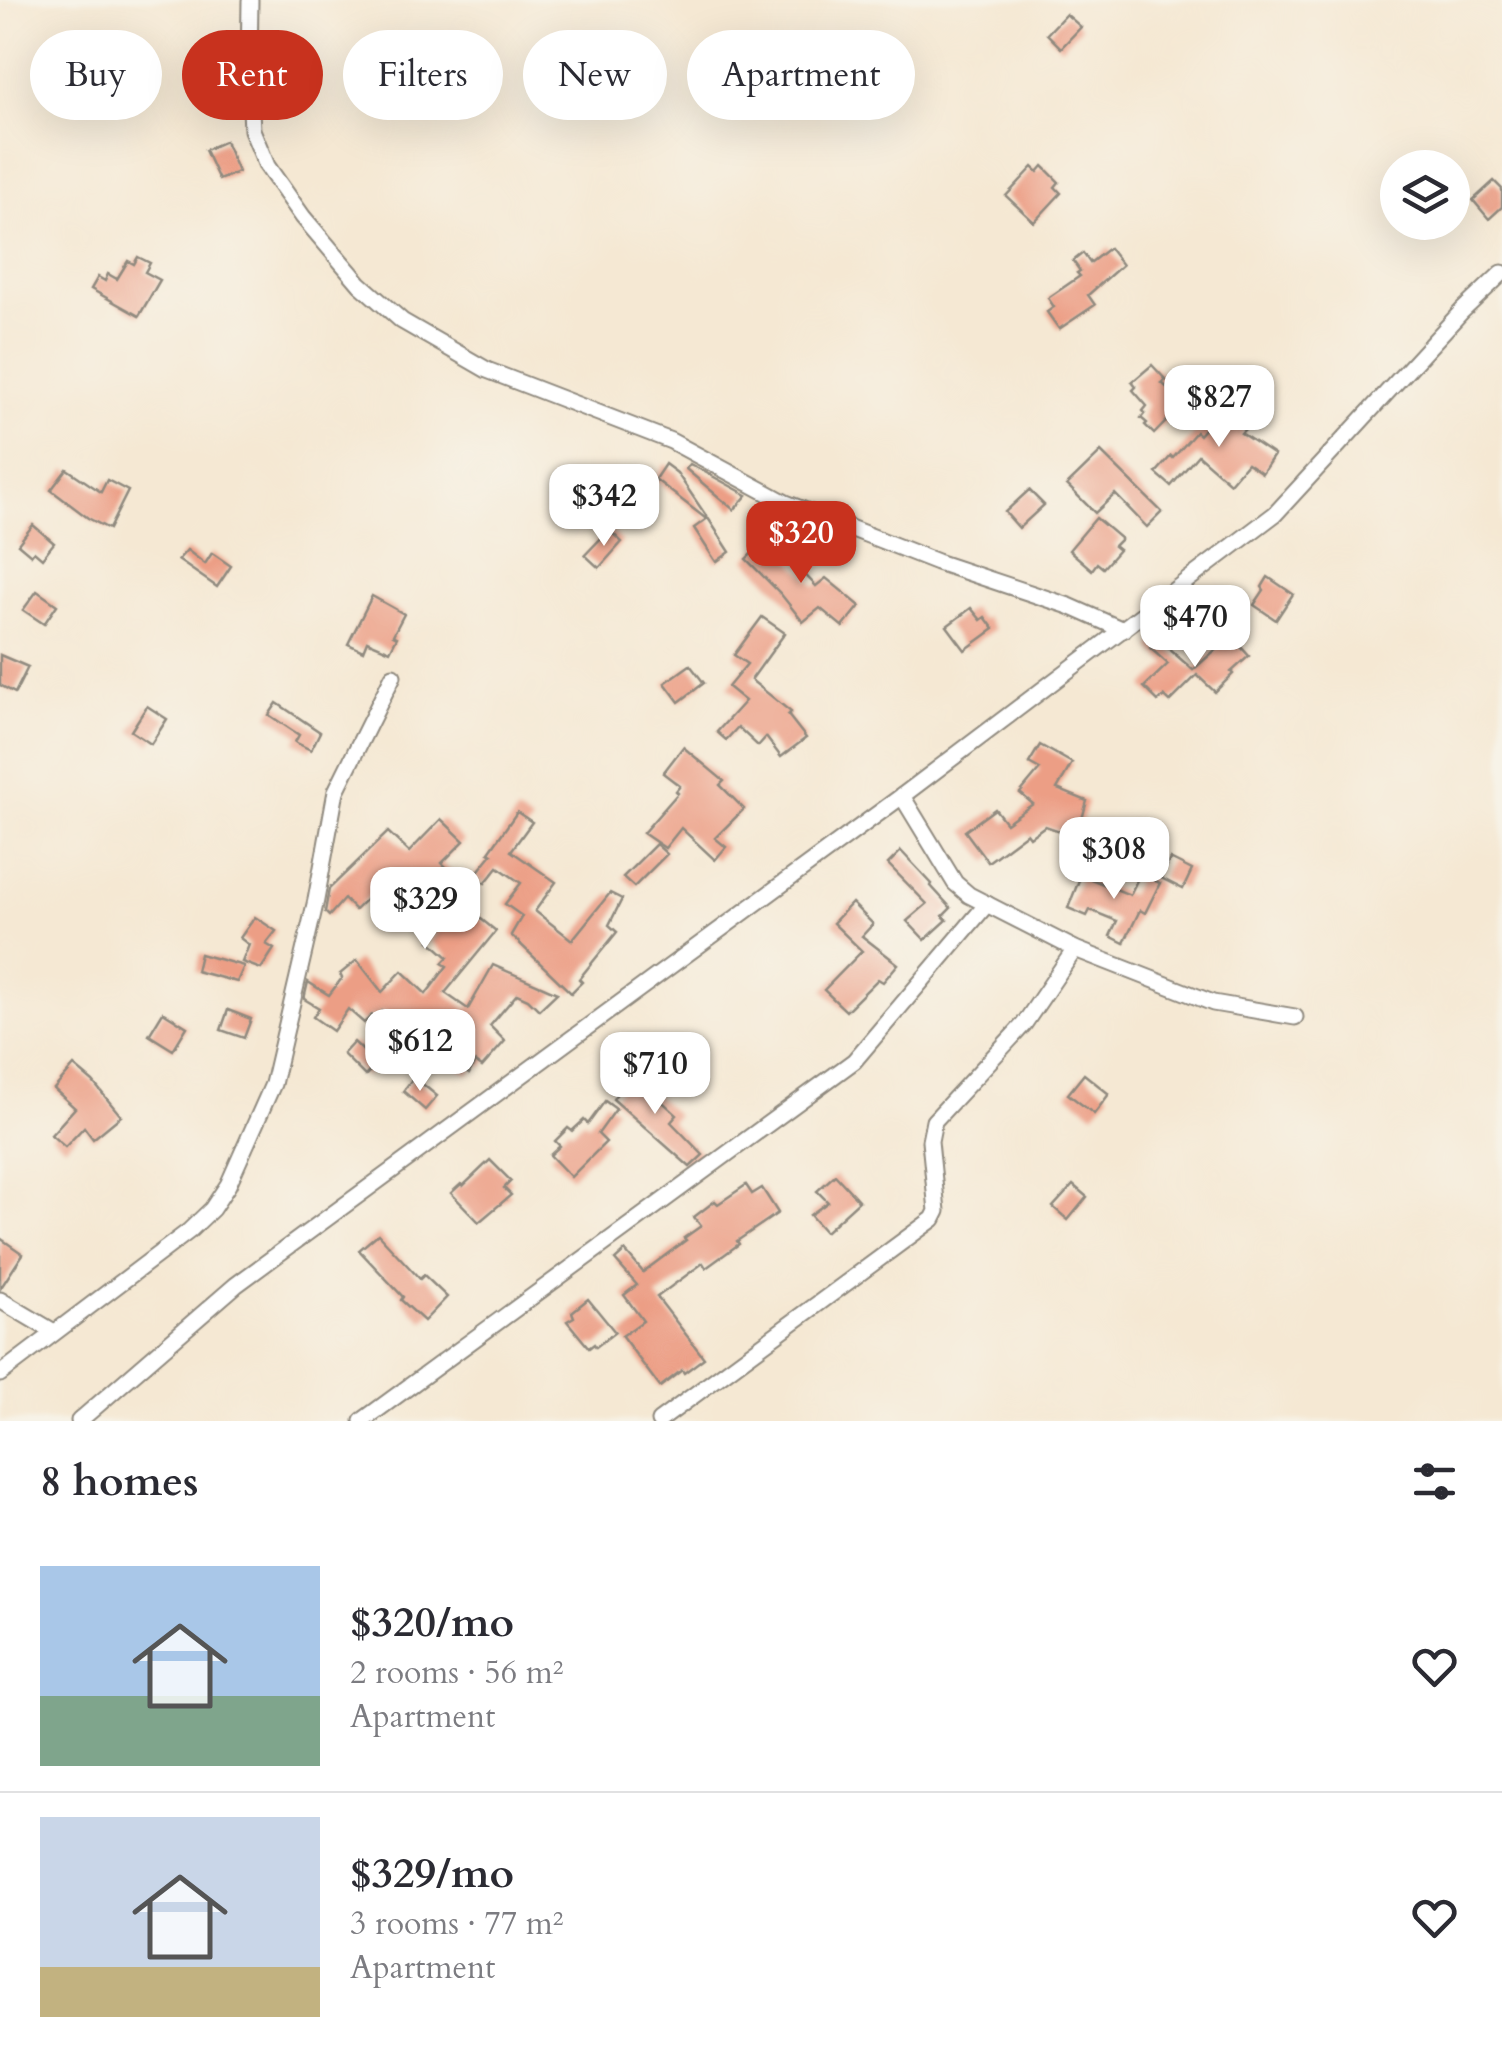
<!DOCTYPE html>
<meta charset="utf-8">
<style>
body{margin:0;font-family:Cardo,serif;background:#f7f7f7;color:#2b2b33;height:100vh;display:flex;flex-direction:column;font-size:38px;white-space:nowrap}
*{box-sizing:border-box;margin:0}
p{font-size:32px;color:#7c7c81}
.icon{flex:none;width:55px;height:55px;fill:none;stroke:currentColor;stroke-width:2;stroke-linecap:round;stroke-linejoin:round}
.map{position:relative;height:1421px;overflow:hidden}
.side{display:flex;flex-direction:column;background:#fff;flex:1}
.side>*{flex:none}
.guide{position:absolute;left:30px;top:30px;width:1000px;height:90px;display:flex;gap:20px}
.fabs{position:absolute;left:1380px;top:150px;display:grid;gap:20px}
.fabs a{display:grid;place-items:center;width:90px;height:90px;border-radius:50%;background:#fff;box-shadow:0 10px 40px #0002;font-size:50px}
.price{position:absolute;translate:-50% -85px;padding:0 22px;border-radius:20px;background:#fff;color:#222;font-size:32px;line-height:65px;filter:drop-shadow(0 2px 5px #0008)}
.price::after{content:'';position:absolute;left:50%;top:60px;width:30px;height:22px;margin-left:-15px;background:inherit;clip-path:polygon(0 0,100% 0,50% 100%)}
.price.on{background:#c8321e;color:#fff}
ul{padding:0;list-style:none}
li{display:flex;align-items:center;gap:30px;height:250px;padding:0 40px}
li+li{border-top:2px solid #e1e1e2}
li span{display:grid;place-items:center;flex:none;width:280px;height:200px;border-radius:0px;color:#555}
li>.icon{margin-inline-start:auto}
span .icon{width:120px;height:120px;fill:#fffc;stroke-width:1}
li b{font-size:42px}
h2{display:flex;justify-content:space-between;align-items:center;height:120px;padding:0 40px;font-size:42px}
.pill{padding:0 35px;border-radius:45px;background:#fff;box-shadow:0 10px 40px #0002;font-size:35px;line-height:90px}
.pill.on{background:#c8321e;color:#fff}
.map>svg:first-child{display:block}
.building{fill:#ec9e85}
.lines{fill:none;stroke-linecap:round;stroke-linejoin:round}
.minor-casing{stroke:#908a7f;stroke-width:19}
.minor{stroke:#fff;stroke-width:15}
</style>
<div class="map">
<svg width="1502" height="1421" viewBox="0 0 1502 1421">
<rect width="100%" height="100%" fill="#f7f3e8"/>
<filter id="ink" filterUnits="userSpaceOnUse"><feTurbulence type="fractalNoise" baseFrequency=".01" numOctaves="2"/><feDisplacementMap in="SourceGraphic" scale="20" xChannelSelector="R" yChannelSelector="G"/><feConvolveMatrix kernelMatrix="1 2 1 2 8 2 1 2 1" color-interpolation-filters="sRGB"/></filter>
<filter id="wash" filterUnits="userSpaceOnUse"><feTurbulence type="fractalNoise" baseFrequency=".0048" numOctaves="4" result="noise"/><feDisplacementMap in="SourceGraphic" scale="40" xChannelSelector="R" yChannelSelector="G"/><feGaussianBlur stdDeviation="2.25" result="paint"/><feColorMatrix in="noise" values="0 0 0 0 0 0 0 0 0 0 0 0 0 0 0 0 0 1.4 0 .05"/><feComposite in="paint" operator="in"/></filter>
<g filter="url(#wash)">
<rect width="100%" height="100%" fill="#f5e8d3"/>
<g id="blocks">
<g class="building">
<polygon points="1066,14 1081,27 1061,48 1047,34"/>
<polygon points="225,141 238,172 219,180 205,150"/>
<polygon points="1043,166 1059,182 1055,187 1061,193 1034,222 1006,196 1033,167 1038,172"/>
<polygon points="1494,181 1502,189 1502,207 1489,219 1473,200"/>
<polygon points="1109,248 1122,265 1088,295 1095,305 1059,329 1047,312 1054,307 1048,298 1080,276 1077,273 1080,271 1073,261 1083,253 1090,263"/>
<polygon points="138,257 150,263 145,272 160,280 139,316 91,289 98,277 105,281 108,274 117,279 128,261 134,264"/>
<polygon points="1152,365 1166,380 1162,383 1184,403 1154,434 1145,425 1147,423 1141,418 1145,413 1143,411 1147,406 1133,390 1136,387 1132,382"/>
<polygon points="1223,407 1247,427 1241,433 1274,455 1262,473 1247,463 1230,483 1198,455 1171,486 1156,473 1171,456 1173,458 1196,432 1199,435"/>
<polygon points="1101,452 1162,512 1147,527 1115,494 1095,513 1067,485"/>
<polygon points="665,464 677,473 707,517 705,518 655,479"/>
<polygon points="690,464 747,495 734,510 686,469"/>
<polygon points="67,469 101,492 107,480 128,491 109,529 88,518 51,490"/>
<polygon points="1029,490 1044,505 1019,528 1005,512"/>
<polygon points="708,518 730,552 716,562 694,528"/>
<polygon points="1096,518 1121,539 1114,546 1119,550 1103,568 1097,563 1092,570 1069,550"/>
<polygon points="33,525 54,543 42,558 34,551 31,555 18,544"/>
<polygon points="609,530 622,542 599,568 585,555"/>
<polygon points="769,537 816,586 826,578 860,606 843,627 820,608 803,622 780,593 746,559"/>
<polygon points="187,550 205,564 212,553 231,566 217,587 178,560"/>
<polygon points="1268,577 1293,594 1276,620 1254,605 1264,590 1262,587"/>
<polygon points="37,591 57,605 44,624 23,610"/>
<polygon points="372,596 404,614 393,635 397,637 390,651 367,641 363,651 348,644"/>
<polygon points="971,608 981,620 985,617 994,629 965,650 947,626"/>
<polygon points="762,617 785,633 751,680 791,712 788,715 806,738 781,757 766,737 758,746 738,727 726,740 717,732 745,701 728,687 747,664 734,655"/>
<polygon points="1231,636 1249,656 1231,672 1233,674 1215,692 1197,675 1170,702 1164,696 1158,701 1144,687 1168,664 1150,648 1158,639 1193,670"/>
<polygon points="0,655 28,667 15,693 0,685"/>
<polygon points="690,665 704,683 679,702 665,683"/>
<polygon points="277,703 320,732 311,750 295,742 299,735 269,715"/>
<polygon points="147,706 167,719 151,744 131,731"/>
<polygon points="1040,745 1072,763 1057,789 1087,801 1077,837 1045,826 1030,837 1027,833 988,862 965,831 995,809 1006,823 1033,804 1020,793 1040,769 1029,763"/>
<polygon points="683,747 724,781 720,785 744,809 715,838 726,847 715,860 681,828 665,848 643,833 678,793 676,791 680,786 663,773"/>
<polygon points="517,812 532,822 511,851 556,882 535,911 572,940 610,893 622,899 609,925 617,932 579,979 582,982 571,993 511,935 522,916 505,904 521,883 498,867 485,883 475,875 492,854 489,852"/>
<polygon points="441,819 464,841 442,863 467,888 456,899 496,931 445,993 468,1009 493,965 557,993 539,1010 528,999 517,994 490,1026 505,1041 482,1067 475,1062 469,1074 455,1066 457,1062 428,1043 429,1041 382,1011 375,1018 372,1015 364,1023 348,1009 333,1031 313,1017 319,1008 304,999 308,982 329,995 342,978 340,974 357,960 382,992 402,971 426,994 447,966 442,963 448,957 430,941 437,932 397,905 386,914 370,895 355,910 344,899 329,916 325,912 329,889 388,832 409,852"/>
<polygon points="656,844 667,854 634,887 623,877"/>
<polygon points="901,851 932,884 931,886 951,908 943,916 947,920 925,940 907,921 927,904 888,864"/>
<polygon points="1170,859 1192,870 1183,889 1161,878"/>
<polygon points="1140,874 1160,883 1145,913 1140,910 1124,943 1110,936 1117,921 1090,910 1087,916 1068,908 1081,875 1130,895"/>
<polygon points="852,903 873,924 862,936 898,964 883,982 878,979 846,1011 824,990 862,951 833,923"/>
<polygon points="255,917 276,931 266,944 274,949 261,969 242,962 249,945 240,938"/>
<polygon points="200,954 244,966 237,982 196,971"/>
<polygon points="228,1010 251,1019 244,1038 221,1030"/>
<polygon points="163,1012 187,1027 173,1050 149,1035"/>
<polygon points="354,1042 377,1064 365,1076 343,1054"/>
<polygon points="74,1066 93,1082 121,1116 93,1139 84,1127 65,1147 51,1135 75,1108 54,1089"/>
<polygon points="634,1070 647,1080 643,1084 677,1115 671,1122 703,1155 690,1167 613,1099"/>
<polygon points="1084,1074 1109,1094 1094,1114 1068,1094"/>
<polygon points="414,1077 437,1096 425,1110 403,1091"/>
<polygon points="605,1101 616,1109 598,1134 606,1142 571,1177 550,1155 560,1146 555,1141 568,1128 572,1131 584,1120 588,1124"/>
<polygon points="490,1160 511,1181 504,1188 511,1195 479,1222 451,1193 461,1184 463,1186"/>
<polygon points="835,1175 859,1201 825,1232 810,1215 828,1202 817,1191"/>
<polygon points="746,1185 752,1194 762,1188 778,1213 737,1241 739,1244 706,1268 703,1263 657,1297 704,1358 684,1373 682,1370 660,1387 622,1336 643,1321 624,1295 637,1285 615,1260 625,1251 643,1272 686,1240 684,1238 701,1226 694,1217 715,1201 718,1204"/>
<polygon points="1073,1185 1087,1197 1068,1220 1053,1207"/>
<polygon points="378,1234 420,1279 424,1275 447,1297 424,1321 401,1300 403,1297 359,1250"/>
<polygon points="0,1238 23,1254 0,1289"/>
<polygon points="588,1299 615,1332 596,1347 594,1344 589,1348 567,1321 574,1317 572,1312"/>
</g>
</g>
</g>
<g filter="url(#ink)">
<use href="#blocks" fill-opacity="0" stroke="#908a7f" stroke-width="2.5"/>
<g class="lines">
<defs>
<g id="minor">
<polyline points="250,0 249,70 252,130 267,166 303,217 360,284 402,321 487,370 671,441 786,503 937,562 1069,606 1123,630"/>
<polyline points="902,796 955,883 969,895 1075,949 1213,1003 1295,1017"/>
<polyline points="0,1300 54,1332"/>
<polyline points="0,1374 189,1231 212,1209 228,1185 273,1084 316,900 336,791 393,676"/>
<polyline points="79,1421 236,1285 902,796 1275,514 1462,311 1502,273"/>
<polyline points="362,1421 854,1061 987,904"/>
<polyline points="659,1421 933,1219 937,1211 930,1141 934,1121 1024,1024 1075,949"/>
</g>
</defs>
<use href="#minor" class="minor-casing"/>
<use href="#minor" class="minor"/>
</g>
</g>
</svg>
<div class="fabs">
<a><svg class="icon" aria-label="layers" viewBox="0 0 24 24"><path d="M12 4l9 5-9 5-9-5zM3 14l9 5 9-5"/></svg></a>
</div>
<b class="price" style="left:1219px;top:450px">$827</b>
<b class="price" style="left:604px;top:549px">$342</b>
<b class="price on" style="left:801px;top:586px">$320</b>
<b class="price" style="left:1195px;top:670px">$470</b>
<b class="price" style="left:1114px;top:902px">$308</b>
<b class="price" style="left:425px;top:952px">$329</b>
<b class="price" style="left:420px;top:1094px">$612</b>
<b class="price" style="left:655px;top:1117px">$710</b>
<div class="guide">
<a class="pill">Buy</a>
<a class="pill on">Rent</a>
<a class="pill">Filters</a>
<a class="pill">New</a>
<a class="pill">Apartment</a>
</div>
</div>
<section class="side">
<h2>8 homes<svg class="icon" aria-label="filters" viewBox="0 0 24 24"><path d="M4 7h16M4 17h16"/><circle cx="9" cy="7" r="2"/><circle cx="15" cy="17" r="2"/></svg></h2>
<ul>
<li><span style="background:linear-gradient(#a9c7e8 65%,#7fa58c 0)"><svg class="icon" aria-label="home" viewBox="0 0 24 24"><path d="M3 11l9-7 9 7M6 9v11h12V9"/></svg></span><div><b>$320/mo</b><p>2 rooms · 56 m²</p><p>Apartment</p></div><svg class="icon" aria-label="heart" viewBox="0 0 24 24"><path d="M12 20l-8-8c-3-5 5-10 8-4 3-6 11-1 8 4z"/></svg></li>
<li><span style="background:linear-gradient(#c9d6e8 75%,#c2b280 0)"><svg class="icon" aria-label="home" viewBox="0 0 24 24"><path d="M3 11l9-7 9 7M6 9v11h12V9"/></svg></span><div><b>$329/mo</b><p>3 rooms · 77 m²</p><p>Apartment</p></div><svg class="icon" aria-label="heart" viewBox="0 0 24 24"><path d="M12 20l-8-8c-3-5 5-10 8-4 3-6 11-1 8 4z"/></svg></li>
</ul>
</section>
